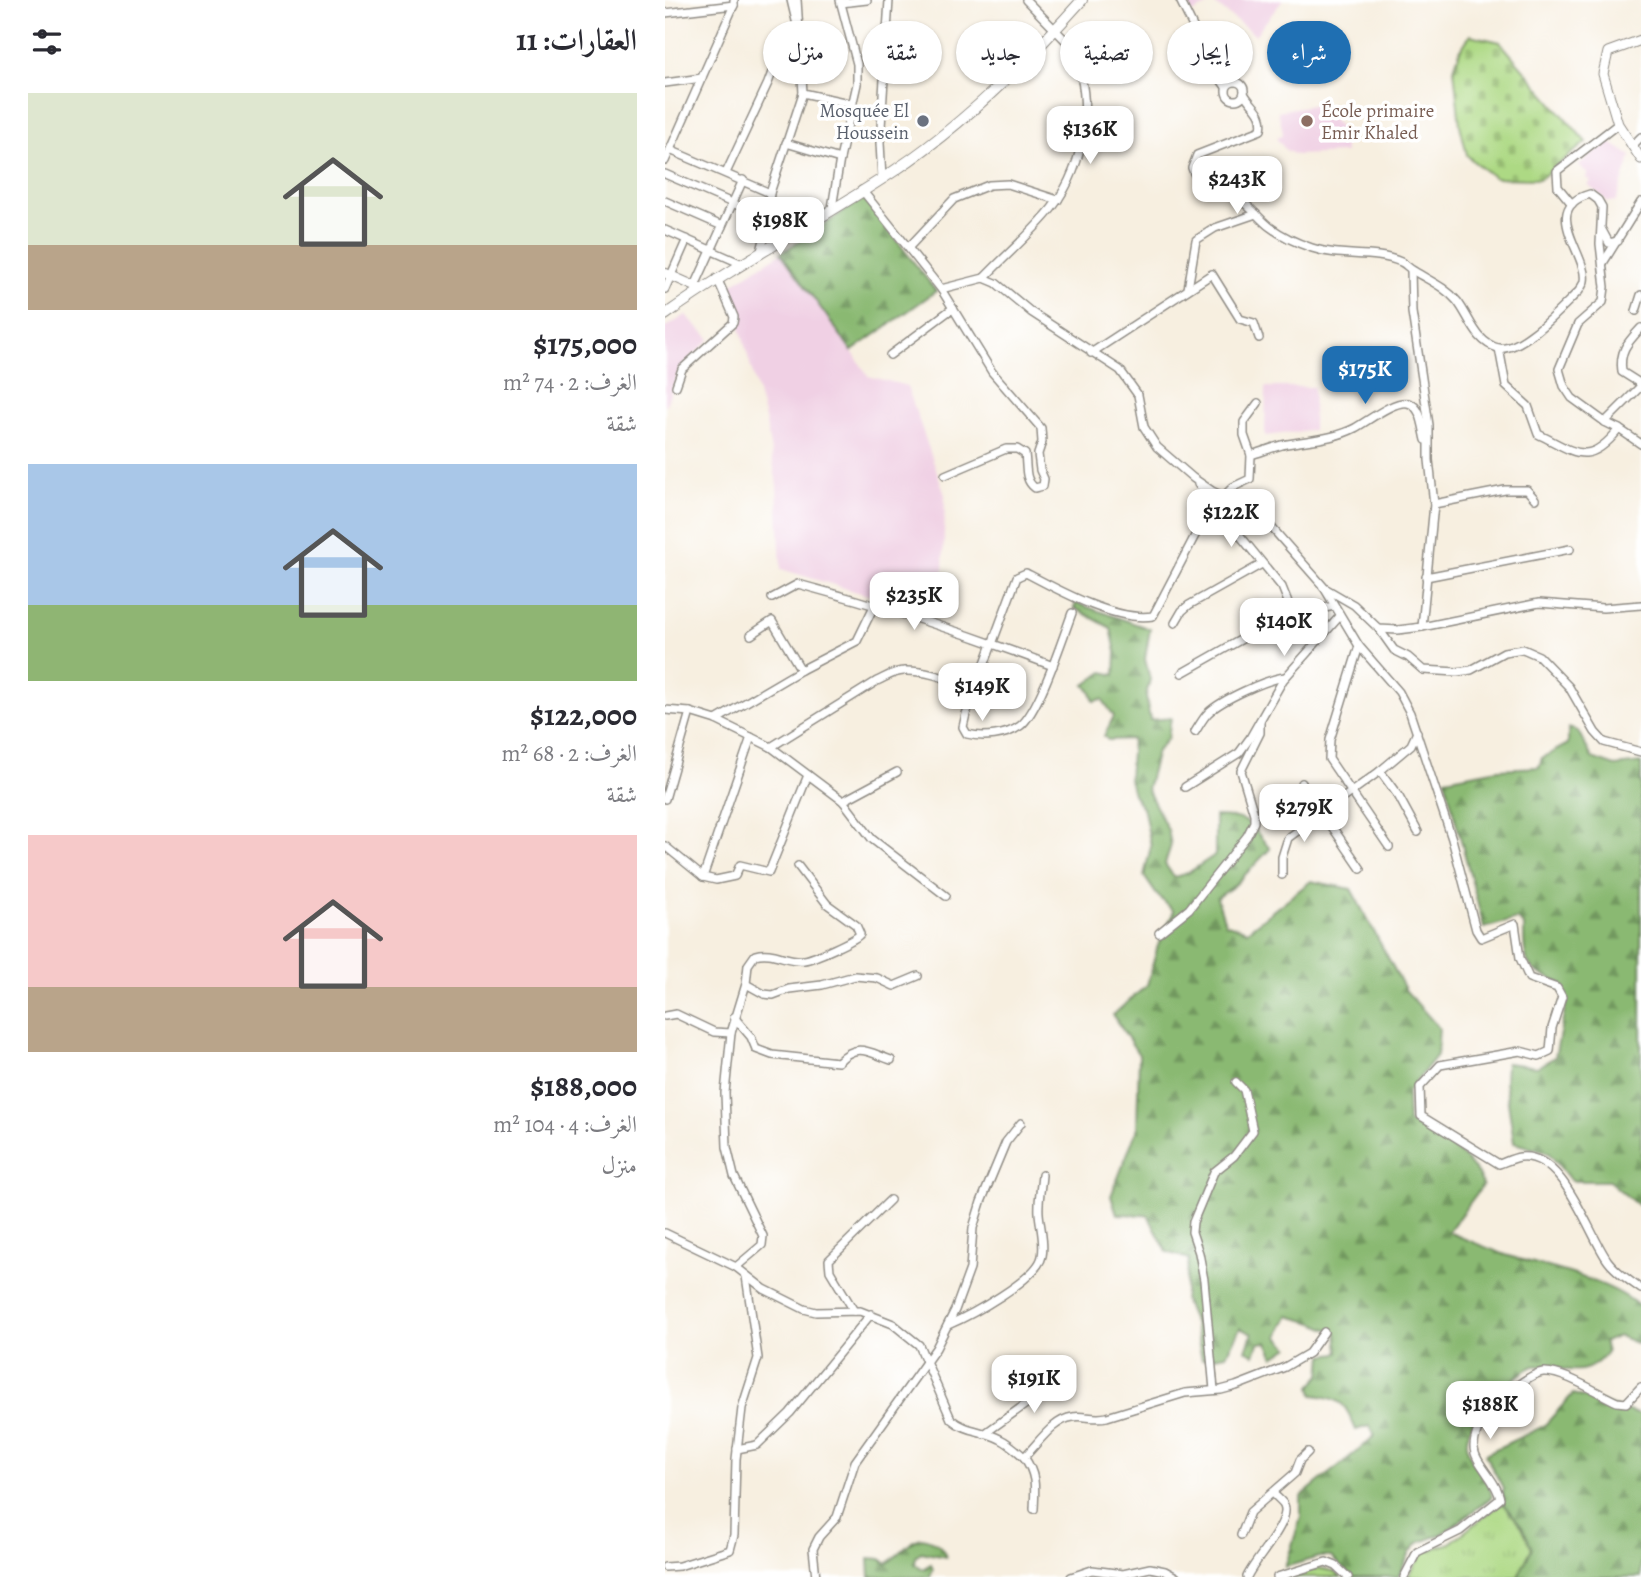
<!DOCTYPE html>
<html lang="ar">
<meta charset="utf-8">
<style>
body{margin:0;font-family:Alegreya,Amiri,serif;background:#f2f2f3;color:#2b2b33;direction:rtl;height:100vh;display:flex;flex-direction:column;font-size:26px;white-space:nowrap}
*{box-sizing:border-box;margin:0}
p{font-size:23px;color:#7c7c81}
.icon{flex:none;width:38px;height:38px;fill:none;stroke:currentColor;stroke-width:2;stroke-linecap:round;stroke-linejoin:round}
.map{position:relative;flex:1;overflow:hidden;direction:ltr}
.drawer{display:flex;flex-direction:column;background:#fff;width:665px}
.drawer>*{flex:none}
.top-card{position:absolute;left:21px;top:21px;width:665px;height:63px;direction:rtl;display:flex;gap:14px}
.price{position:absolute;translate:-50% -60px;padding:0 16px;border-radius:14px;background:#fff;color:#222;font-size:23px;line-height:46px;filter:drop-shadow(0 2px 4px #0008)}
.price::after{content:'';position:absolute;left:50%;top:42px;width:21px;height:16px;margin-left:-10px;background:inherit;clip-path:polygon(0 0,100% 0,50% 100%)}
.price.active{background:#1f6fb2;color:#fff}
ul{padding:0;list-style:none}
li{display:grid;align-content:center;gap:14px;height:371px;padding:0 28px}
li span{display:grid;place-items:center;height:217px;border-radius:0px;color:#555}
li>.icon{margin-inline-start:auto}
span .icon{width:126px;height:126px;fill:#fffc;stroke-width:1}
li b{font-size:30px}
h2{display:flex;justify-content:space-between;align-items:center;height:84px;padding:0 28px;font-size:30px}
.pill{padding:0 24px;border-radius:32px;background:#fff;box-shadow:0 2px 5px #0004;font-size:24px;line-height:63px}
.pill.active{background:#1f6fb2;color:#fff}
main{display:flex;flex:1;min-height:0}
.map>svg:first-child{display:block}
.built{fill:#f0d0e4}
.grass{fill:url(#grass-tufts);stroke:#6c8258;stroke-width:2}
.forest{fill:url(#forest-firs);stroke:#5a724e;stroke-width:2}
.cemetery{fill:url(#cemetery-stones);stroke:#6c8258;stroke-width:2}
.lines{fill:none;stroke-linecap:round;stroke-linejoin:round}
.minor-casing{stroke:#918d86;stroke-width:10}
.tertiary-casing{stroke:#918d86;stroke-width:11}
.secondary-casing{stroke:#918d86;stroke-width:12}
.minor{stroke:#fff;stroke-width:7}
.tertiary{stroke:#fff;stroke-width:9}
.secondary{stroke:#fff;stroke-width:10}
.worship-dot{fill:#6b7280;stroke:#fff;stroke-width:2.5}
.education-dot{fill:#8d6e63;stroke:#fff;stroke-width:2.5}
.labels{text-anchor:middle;stroke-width:7;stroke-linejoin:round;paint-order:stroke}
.worship-label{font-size:19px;fill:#5b616d;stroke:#fff;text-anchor:end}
.education-label{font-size:19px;fill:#785e54;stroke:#fff;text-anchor:start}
</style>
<main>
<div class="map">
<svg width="976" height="1577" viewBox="0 0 976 1577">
<defs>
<pattern id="grass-tufts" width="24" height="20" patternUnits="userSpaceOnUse" patternTransform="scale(1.75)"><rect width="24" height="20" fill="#add984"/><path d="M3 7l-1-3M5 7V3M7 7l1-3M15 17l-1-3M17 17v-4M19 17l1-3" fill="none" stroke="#95ba72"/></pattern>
<pattern id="forest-firs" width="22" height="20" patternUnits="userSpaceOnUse" patternTransform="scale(1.75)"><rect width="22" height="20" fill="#8ab972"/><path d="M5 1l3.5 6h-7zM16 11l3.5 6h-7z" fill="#71975e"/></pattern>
<pattern id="cemetery-stones" width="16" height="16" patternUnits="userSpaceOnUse" patternTransform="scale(1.75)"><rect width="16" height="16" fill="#add984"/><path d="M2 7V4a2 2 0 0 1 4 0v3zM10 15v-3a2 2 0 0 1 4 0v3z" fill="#95ba72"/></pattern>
</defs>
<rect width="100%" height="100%" fill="#fff"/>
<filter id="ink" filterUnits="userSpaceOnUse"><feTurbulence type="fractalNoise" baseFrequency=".0143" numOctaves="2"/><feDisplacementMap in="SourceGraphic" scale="14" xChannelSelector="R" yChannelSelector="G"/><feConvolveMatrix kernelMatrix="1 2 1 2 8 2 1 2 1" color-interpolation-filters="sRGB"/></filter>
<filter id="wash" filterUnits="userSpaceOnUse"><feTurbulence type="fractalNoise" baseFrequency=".00686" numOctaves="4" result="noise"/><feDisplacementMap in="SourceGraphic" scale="28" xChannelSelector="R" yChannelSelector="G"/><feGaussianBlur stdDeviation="1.57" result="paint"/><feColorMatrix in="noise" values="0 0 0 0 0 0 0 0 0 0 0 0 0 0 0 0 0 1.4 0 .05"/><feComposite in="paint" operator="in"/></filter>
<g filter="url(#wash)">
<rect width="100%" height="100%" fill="#f7efe0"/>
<g class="built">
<polygon points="521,0 618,0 590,35 548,3 527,13"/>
<polygon points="652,104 678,131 680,153 631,155 621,150 611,138 617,135 618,132 613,111"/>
<polygon points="943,141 966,156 951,201 943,202 923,185 926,181 921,177 923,174 914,165"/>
<polygon points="116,253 187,351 203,376 242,386 280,495 277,607 269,615 116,569 112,484 100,419 72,316 61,288"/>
<polygon points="21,315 45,339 15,368 0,407 0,328"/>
<polygon points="601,387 649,387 648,430 600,436"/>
</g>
<g class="grass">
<polygon points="837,1503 857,1526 867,1548 853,1577 743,1577 758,1552 785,1543"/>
<polygon points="653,1568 670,1572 676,1577 627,1577"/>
</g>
<g class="forest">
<polygon points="199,198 271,291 187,351 116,253"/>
<path d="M411 603 485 629 480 659 485 679 481 696 485 720 506 718 503 738 492 751 482 789 503 830 506 845 500 864 509 877 523 873 550 855V816C586 817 583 822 605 849L570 885 552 898 560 923 582 931 646 881 686 889 741 991 774 1028 772 1055 742 1093 743 1122C772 1137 806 1154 818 1185L783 1232C803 1240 824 1249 844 1256 883 1268 947 1280 976 1308V1345L954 1336 939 1342 942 1352C925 1375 910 1372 885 1367 879 1366 874 1365 869 1366 850 1373 803 1419 802 1440 800 1463 825 1476 827 1497L777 1534 753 1543 745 1553 733 1577H687L666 1557H654L620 1567 636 1517V1497C660 1475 687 1458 710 1435L704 1426 691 1430C680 1404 678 1398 648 1395L646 1386 656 1375 658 1355 674 1353 672 1333 649 1323 623 1316 613 1336 624 1347 609 1357 602 1342 593 1343 589 1355 581 1350 587 1334 575 1328 561 1355 537 1359 529 1323 519 1300 524 1259 502 1252 483 1215 452 1214 446 1196 472 1129 474 1055 448 1015 482 985 493 945 509 911 492 895 479 876 486 846 479 811 468 794 464 779 467 739 443 740 439 736 449 716 437 699 429 701 426 692 420 685 438 672 450 675 451 652 446 628 409 608Z"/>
<path d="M903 728 913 731 927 758 950 766 976 763V1208L944 1181H906L884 1153 849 1143 840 1082 841 1063 872 1067 890 1057 901 1004 898 984C860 969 859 966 859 925L852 919 819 928 780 779 833 769 874 767 877 758 903 744Z"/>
<polygon points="908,1394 976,1415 976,1577 853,1577 867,1548 857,1526 837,1503 838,1488 820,1454 879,1426"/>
<path d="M256 1538C268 1539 278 1546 281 1557L256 1552 251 1557 250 1564 257 1569 266 1564 268 1570 265 1577H205L204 1558 216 1559 222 1564 248 1541Z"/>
</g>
<polygon class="cemetery" points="805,35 835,42 921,142 875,179 830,178 808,161 802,155 795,125 789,69 795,51"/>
</g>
<g filter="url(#ink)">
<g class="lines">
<defs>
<g id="minor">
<polyline points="515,0 549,70 561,87"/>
<polyline points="176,3 202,0"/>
<polyline points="0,13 69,5"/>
<circle cx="570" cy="91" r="9"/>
<polyline points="0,83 37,78"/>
<polyline points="138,93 188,104"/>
<path d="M579 93C586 107 600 111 596 130L532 155 527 168C533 189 555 191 573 199 585 205 594 219 605 227 617 236 632 243 647 248 676 258 708 250 736 262 741 264 744 269 749 271 765 281 780 287 792 301 805 317 810 342 833 348 856 353 899 305 914 291 915 289 919 283 919 281 924 256 873 208 925 194L933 200 937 207 935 244 940 287 938 302 913 324 894 369 899 386 907 398 940 422 954 429"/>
<polyline points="121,143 175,159"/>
<polyline points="967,146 976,137"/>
<polyline points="5,150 105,193"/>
<polyline points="0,161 69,5 69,0"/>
<polyline points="61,173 103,83 119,40 125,33 133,29 126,0"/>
<polyline points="0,174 102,218"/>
<polyline points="217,178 215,143 224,0"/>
<path d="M197 190 276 289 319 278 331 283 366 312 455 370 473 395 479 427 492 447 528 478 547 491 593 512 658 586 694 646 734 692 745 713 787 839 811 930 816 938 850 924 855 958 864 978 892 988 897 997 887 1028 885 1051 874 1056 855 1051 775 1065 755 1087 756 1116 834 1164C840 1162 848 1158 855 1157 899 1152 922 1232 943 1261 951 1272 965 1281 976 1289"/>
<polyline points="0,201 57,226"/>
<polyline points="907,204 893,187 892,171 953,124"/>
<polyline points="167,208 175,159 192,84 192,64 175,0"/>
<polyline points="0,230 77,264"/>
<polyline points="937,230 944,243 953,241"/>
<polyline points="244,247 289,199 324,185 343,184 393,200"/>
<polyline points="96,251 101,232 105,193 138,93 132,0"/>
<polyline points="938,263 976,202"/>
<polyline points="746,270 747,312 764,425 764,460 769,504 757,627"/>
<path d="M319 278C341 255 367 233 387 208 422 163 430 96 405 45L361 0"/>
<polyline points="30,286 78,180"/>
<polyline points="0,289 22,239"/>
<path d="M276 289 327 372 376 428 377 442 373 454 375 470 379 479 378 486 370 488C359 480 362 467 360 454L352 449H341L280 475"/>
<polyline points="523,289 531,240 550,228 591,214"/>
<polyline points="971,311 976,295"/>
<path d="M976 328C962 343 954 351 957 372L976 384"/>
<path d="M834 348 841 386 863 406 873 434C910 452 923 468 954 429L976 444"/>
<polyline points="426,353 547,274 575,319 589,323 594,338"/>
<polyline points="225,355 288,308"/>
<polyline points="11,386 17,369 68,323 69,317 52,278"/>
<polyline points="940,422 976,386"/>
<path d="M586 455C596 452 606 448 617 445 641 440 667 440 690 428 703 421 729 400 743 403 757 406 758 429 761 440"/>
<polyline points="533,484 617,587 623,602 614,618"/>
<polyline points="559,496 568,487 585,479 586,455 579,435 579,422 593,403"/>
<polyline points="769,504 840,490 862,490 870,499"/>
<polyline points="761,577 905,549"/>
<polyline points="658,587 689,605 714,629 733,630 757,627 874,603 938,608 976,605"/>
<path d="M107 598 133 584C220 607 304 634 388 666"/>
<path d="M407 613C398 637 374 712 355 726 341 736 318 738 302 734L298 727 301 714 352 577 361 573C393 590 451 622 488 616L547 503"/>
<polyline points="510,623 517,611 524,605 597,564"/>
<polyline points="714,629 729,650 743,657 758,670 792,672 806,670 839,652 858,649 874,656 904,687 930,732 939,742 976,752"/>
<polyline points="86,635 107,621 136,670"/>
<polyline points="694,646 665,740 664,759 724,847"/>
<polyline points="517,673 614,618 669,606"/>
<polyline points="0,710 25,712 51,720 106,747 178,801 207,839 281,896"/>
<polyline points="51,720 136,670 192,641 210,604"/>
<path d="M530 732C534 726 538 718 543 713 556 700 602 679 620 677"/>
<polyline points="86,737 38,877 51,880 70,876 75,865 104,872 143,775"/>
<path d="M106 747 212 681C221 677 229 671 239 671 263 670 287 681 310 689"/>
<polyline points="715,771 734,797 753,832"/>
<polyline points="637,783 696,869"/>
<polyline points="520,787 574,753 585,738 618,680 675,616"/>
<polyline points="0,799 25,712"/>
<polyline points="178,801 232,772"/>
<polyline points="0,846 38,877"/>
<polyline points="617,875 617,857 623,838 715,771 746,745 752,732"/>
<polyline points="494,933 524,909 582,836 589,822 589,814 576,771 595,733 595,721"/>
<path d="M81 984 83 965 90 955C108 950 122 962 139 960 148 959 191 940 195 934L191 925 162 904 133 866"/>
<polyline points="0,1016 11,1014 49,1032 66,1033"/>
<path d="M69 1017 86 1037 91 1049 107 1055 173 1062C192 1042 203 1052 226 1060"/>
<path d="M0 1233 71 1267 99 1289 139 1309 151 1312 195 1311 228 1324 254 1345 286 1419C301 1432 318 1430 335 1439 344 1443 351 1450 359 1457 373 1444 387 1420 408 1417 418 1415 429 1420 442 1417L520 1393 556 1390 571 1386 620 1367 644 1353 659 1332"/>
<polyline points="71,1267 97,1245 98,1236 69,1176 62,1147 60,1093 66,1033 81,984 99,994 108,995 124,989 157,985 190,976 212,978 229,986 253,976"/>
<polyline points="189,1311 165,1271 164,1260 225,1200"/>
<path d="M283 1325C304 1316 373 1279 377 1256 380 1242 375 1227 374 1213 373 1201 376 1188 377 1175"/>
<polyline points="549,1390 539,1280 534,1253 527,1232 528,1222 549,1172 569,1156 588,1131 579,1090 571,1082"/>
<polyline points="319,1434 403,1374"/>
<polyline points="72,1449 92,1445 125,1413 206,1314"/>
<path d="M359 1457C372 1475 370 1488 369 1509"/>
<polyline points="576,1535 585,1512 630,1473 635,1460 643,1452"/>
<polyline points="0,1567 14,1566 65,1550 69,1535 71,1459 77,1408 93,1358 81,1276"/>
<polyline points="151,1577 148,1549 154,1537 172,1517 190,1462 271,1348 290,1310 305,1269 308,1228 316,1202 341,1142 356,1123"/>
<polyline points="406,1577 427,1570 458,1574 485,1568 500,1571 511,1577"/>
<path d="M582 1577C589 1560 627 1522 619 1505 617 1501 611 1497 608 1493"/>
<polyline points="612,1577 661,1562 671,1566 683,1577"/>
<path d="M739 1577 752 1552 795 1531 835 1499C832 1480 809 1463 809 1447 809 1438 814 1425 819 1417 827 1404 863 1374 878 1372 897 1370 934 1394 952 1402L961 1403 976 1387"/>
</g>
<g id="tertiary">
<polyline points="976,40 943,52 938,74 953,124 976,159"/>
<polyline points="0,273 36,289"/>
</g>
<path id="secondary" d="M0 315C74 262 154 221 229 171 299 124 361 63 417 0"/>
</defs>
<use href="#minor" class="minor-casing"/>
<use href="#tertiary" class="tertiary-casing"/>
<use href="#secondary" class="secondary-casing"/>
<use href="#minor" class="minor"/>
<use href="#tertiary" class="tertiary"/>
<use href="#secondary" class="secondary"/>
</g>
</g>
<circle class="worship-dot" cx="258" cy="121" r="7"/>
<circle class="education-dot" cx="642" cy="121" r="7"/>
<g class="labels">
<g class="worship-label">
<text x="244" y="117">Mosquée El<tspan x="244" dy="22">Houssein</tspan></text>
</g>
<g class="education-label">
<text x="656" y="117">École primaire<tspan x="656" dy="22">Emir Khaled</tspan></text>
</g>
</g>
</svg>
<b class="price" style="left:425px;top:166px">$136K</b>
<b class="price" style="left:572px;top:216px">$243K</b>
<b class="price" style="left:115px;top:257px">$198K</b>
<b class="price active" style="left:700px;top:406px">$175K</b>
<b class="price" style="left:566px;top:549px">$122K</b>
<b class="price" style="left:249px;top:632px">$235K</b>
<b class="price" style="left:619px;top:658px">$140K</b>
<b class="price" style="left:317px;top:723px">$149K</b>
<b class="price" style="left:639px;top:844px">$279K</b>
<b class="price" style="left:369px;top:1415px">$191K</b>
<b class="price" style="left:825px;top:1441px">$188K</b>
<div class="top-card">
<a class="pill active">شراء</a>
<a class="pill">إيجار</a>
<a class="pill">تصفية</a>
<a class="pill">جديد</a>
<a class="pill">شقة</a>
<a class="pill">منزل</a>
</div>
</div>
<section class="drawer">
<h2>العقارات: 11<svg class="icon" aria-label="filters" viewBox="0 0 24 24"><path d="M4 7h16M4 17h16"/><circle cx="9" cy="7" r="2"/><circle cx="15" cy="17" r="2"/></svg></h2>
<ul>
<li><span style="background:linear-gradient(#dfe7d0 70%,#b9a48a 0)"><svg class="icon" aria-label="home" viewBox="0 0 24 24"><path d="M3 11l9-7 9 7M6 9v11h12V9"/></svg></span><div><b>$175,000</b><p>الغرف: 2 · 74 m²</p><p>شقة</p></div></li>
<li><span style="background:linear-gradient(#a9c7e8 65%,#8fb573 0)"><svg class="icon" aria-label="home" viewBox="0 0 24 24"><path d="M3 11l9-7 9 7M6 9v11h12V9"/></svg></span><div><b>$122,000</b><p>الغرف: 2 · 68 m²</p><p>شقة</p></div></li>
<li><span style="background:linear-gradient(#f6c9c9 70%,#b9a48a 0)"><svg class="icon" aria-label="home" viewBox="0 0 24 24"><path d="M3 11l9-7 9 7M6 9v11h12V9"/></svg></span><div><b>$188,000</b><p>الغرف: 4 · 104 m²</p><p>منزل</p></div></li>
</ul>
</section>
</main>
